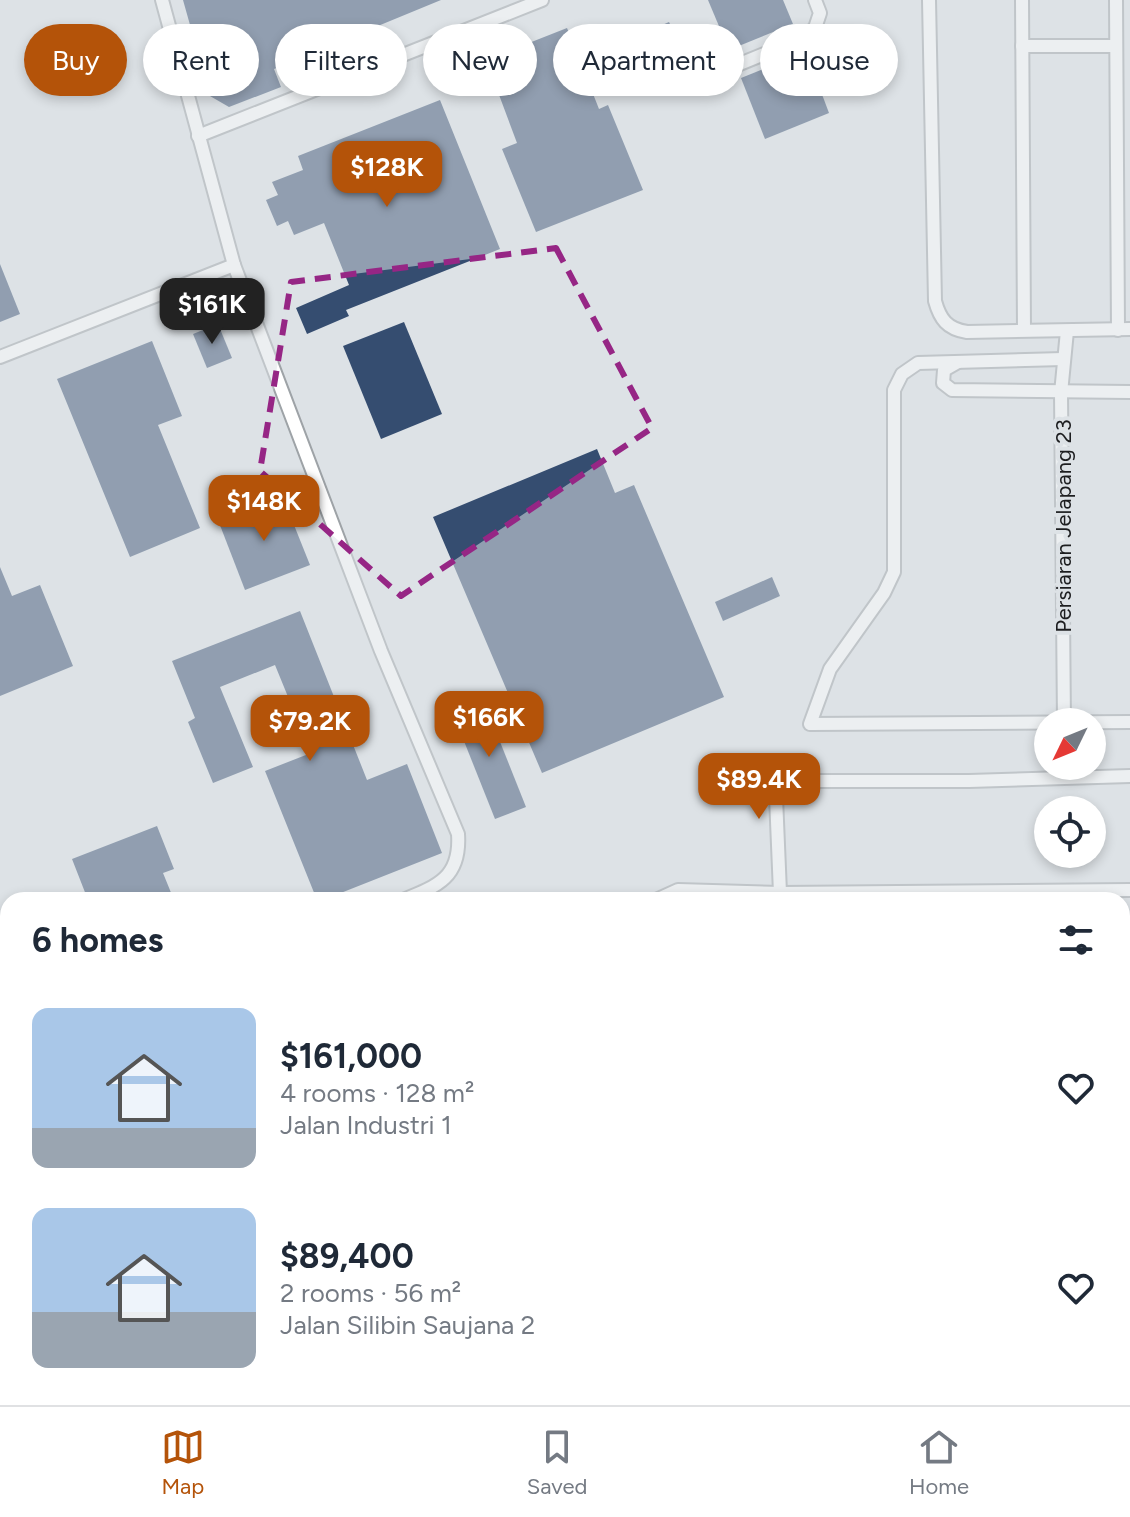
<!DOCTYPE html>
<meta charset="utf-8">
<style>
body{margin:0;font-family:Figtree,sans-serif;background:#f2f2f3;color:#1f2937;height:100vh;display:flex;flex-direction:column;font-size:30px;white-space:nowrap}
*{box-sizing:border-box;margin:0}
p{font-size:26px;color:#747a83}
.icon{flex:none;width:44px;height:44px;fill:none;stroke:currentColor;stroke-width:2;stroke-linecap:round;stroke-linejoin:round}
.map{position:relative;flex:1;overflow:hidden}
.drawer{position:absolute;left:0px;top:892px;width:1130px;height:514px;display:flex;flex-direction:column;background:#fff;border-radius:24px 24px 0 0;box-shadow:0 4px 12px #0003}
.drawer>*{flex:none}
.guide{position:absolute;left:24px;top:24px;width:1082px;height:72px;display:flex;gap:16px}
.needle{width:52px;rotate:227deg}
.tools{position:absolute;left:1034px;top:708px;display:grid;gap:16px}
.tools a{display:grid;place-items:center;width:72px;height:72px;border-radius:50%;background:#fff;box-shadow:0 4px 12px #0003;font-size:40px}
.price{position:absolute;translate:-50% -68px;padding:0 18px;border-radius:16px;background:#b45309;color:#fff;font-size:26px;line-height:52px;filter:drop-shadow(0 2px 4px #0008)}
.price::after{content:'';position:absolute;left:50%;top:48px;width:24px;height:18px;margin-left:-12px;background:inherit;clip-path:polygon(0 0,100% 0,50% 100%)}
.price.selected{background:#222;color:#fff}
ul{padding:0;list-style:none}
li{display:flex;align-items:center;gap:24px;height:200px;padding:0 32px}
li span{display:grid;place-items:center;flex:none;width:224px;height:160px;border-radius:16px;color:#555}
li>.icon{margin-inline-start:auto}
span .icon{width:96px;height:96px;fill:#fffc;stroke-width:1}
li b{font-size:34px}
h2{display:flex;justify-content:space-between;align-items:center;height:96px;padding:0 32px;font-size:34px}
.chip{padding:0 28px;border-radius:36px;background:#fff;box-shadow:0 4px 12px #0003;font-size:28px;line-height:72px}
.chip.selected{background:#b45309;color:#fff}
.dock{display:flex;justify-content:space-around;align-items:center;height:112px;border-top:2px solid #e0e1e3;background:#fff;font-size:22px;color:#747a83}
.dock a{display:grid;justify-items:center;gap:4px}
.dock .selected{color:#b45309}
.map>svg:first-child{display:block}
.water{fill:#78b8bb}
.building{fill:#354d70}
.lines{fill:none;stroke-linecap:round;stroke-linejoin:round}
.minor-casing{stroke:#9ea3a7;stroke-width:16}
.trunk-casing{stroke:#9ea3a7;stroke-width:24}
.minor{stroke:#fff;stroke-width:12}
.trunk{stroke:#fff;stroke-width:20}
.marked{fill:none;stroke:#962685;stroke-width:6;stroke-dasharray:16 10;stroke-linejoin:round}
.labels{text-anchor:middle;stroke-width:8;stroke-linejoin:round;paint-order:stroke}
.street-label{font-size:22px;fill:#1d1e20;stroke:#dde2e6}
</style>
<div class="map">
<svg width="1130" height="1405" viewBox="0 0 1130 1405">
<rect width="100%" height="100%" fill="#dde2e6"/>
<polygon class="water" points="116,1398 179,1398 182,1405 110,1405"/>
<g class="building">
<polygon points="183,0 441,0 373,28 381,51 331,70 323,48 274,69 281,87 229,107 210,96"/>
<polygon points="708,0 783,0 793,24 729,50"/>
<polygon points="669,22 682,49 616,78 604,51"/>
<polygon points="567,28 599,109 608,105 643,190 536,232 502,149 517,143 486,60"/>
<polygon points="806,52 829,113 765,139 741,78"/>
<polygon points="440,100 500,249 346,310 349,316 307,334 296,308 349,285 324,223 294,235 288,221 277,226 266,200 278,195 272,182 303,170 298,156"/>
<polygon points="0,264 20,314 0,322"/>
<polygon points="404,322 442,414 381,439 343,346"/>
<polygon points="218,324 232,358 207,368 193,334"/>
<polygon points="152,341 182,416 158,425 200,528 130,557 57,379"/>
<polygon points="597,449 615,493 634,485 724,697 542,773 433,517"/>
<polygon points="282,495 310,565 245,590 218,520"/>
<polygon points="0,567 12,596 40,585 73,666 0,696"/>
<polygon points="772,577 780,596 723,621 715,602"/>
<polygon points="300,611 367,780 407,764 442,853 323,900 317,900 265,771 311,753 275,665 220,687 253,767 213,783 188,722 195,718 172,661"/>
<polygon points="483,699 526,807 495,819 452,711"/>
<polygon points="157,826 174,869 163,873 174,900 88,900 72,859"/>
</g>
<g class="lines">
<defs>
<g id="minor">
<path d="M162 0 234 265 381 651 458 834C461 877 438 886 403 900"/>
<path d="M929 0 935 301C940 319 947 329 967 332L1130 329"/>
<polyline points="1022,0 1024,330"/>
<polyline points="1116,0 1118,330"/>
<polyline points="1022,46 1116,46"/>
<polyline points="725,70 801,39 815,28 820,13 815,0"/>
<polyline points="198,136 542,0"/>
<polyline points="0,357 234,265"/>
<polyline points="1063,359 918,363 902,374 894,390 894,572 884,593 830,669 810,724 1130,722"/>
<polyline points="958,362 944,370 943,383 952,390 1130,392"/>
<polyline points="1064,722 1061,393 1067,331"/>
<polyline points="780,893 776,797 782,784 793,781 969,781 1130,776"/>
<polyline points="656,900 678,890 780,893 1130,890"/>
<polyline points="1122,1002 1130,1000"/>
<polyline points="0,1070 8,1066"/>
</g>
<g id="trunk">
<polyline points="1122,1365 1130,1369"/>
<polyline points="1122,1387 1130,1390"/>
<polyline points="1105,1398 1111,1405"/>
<polyline points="35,1405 40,1398"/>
</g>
</defs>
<use href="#minor" class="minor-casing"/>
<use href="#trunk" class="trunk-casing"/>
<use href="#minor" class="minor"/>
<use href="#trunk" class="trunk"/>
</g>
<path d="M0 0H1130V1405H0ZM556 248 652 428 401 596 260 471 291 282Z" fill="#dde2e6" fill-opacity=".55" fill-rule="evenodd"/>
<path class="marked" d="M556 248 652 428 401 596 260 471 291 282Z"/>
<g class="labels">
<g class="street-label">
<text transform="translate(1063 526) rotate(-90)" y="8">Persiaran Jelapang 23</text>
</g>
</g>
</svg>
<div class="tools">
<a><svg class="needle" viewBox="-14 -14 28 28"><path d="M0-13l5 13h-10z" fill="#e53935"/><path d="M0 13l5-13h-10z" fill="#747a83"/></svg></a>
<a><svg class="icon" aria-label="locate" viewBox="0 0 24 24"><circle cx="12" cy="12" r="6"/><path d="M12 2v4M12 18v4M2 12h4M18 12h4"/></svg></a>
</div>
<b class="price" style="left:387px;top:209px">$128K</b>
<b class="price selected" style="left:212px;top:346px">$161K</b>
<b class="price" style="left:264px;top:543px">$148K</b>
<b class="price" style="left:489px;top:759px">$166K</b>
<b class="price" style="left:310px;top:763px">$79.2K</b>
<b class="price" style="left:759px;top:821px">$89.4K</b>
<div class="guide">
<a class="chip selected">Buy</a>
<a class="chip">Rent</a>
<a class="chip">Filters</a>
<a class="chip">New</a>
<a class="chip">Apartment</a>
<a class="chip">House</a>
</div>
<section class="drawer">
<h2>6 homes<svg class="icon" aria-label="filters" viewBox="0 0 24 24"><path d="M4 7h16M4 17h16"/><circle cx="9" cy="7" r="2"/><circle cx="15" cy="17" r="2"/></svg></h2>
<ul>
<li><span style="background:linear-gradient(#a9c7e8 75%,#9aa5b1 0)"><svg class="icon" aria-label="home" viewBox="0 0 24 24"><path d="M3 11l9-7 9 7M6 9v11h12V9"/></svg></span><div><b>$161,000</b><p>4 rooms · 128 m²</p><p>Jalan Industri 1</p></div><svg class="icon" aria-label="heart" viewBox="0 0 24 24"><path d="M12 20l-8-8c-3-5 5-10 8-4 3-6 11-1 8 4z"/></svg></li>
<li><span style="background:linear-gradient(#a9c7e8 65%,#9aa5b1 0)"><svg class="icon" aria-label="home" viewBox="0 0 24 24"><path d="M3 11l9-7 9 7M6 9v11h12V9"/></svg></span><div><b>$89,400</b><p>2 rooms · 56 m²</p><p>Jalan Silibin Saujana 2</p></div><svg class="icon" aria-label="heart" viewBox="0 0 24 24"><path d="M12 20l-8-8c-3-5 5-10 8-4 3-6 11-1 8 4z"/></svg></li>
</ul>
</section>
</div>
<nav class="dock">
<a class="selected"><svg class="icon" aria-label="map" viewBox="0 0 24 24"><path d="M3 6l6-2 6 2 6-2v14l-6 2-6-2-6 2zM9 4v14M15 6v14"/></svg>Map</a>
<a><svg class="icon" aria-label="saved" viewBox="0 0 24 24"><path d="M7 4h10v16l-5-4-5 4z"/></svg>Saved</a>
<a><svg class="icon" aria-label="home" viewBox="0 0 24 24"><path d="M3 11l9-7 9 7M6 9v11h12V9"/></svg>Home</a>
</nav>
